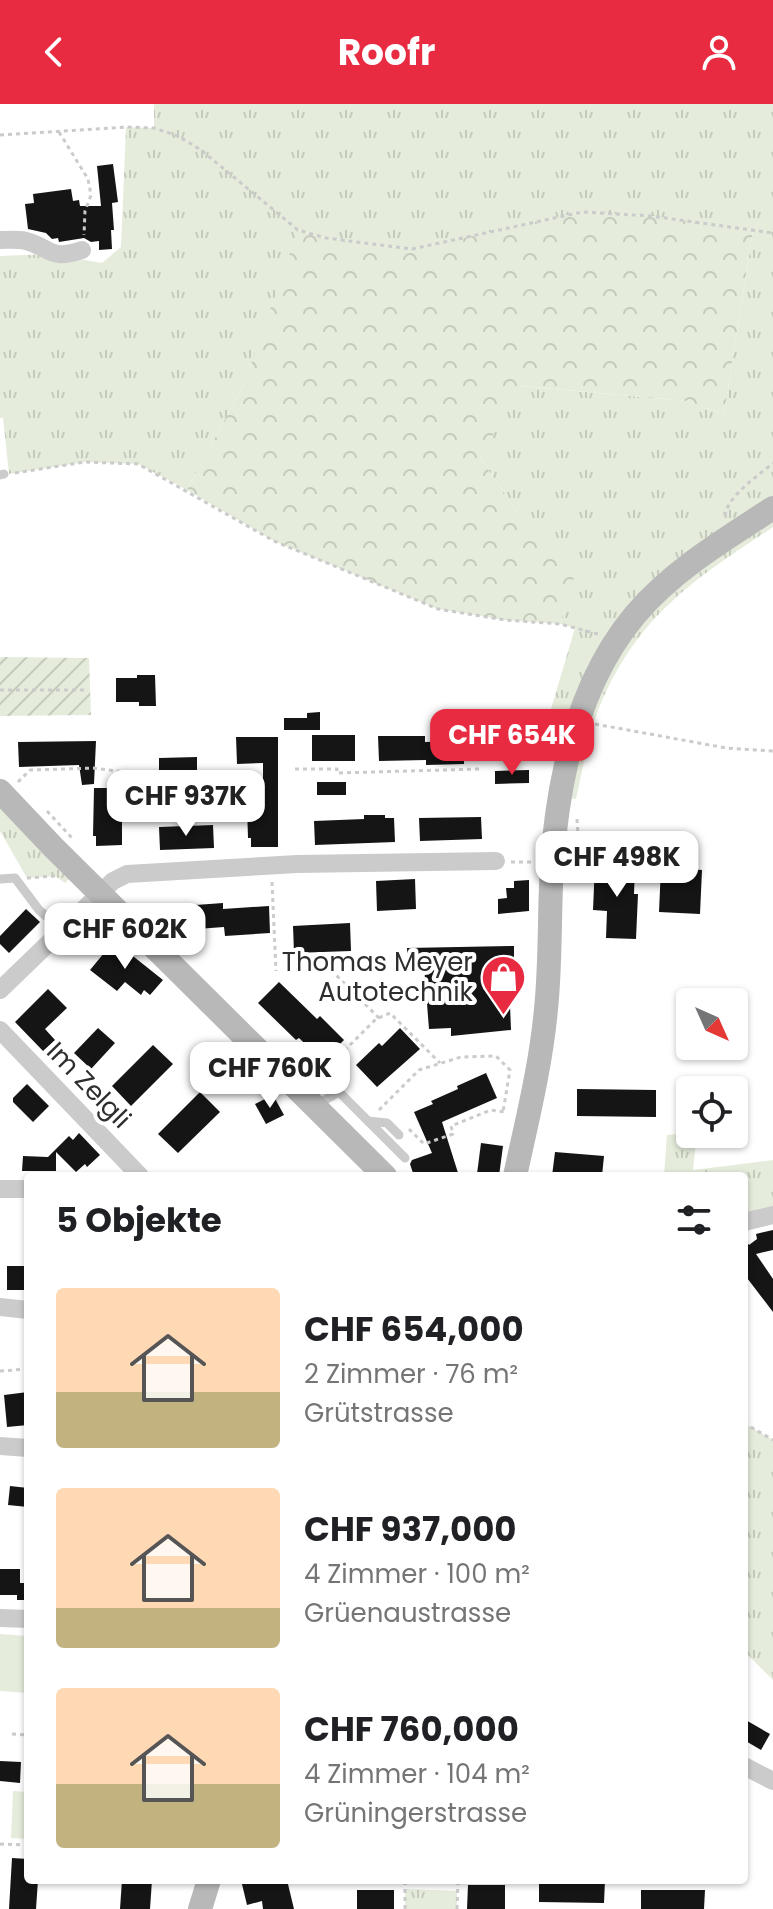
<!DOCTYPE html>
<html lang="de">
<meta charset="utf-8">
<style>
body{margin:0;font-family:Poppins,sans-serif;background:#f6f6f6;color:#202124;height:100vh;display:flex;flex-direction:column;font-size:30px;white-space:nowrap}
*{box-sizing:border-box;margin:0}
p{font-size:26px;color:#757577}
.icon{flex:none;width:44px;height:44px;fill:none;stroke:currentColor;stroke-width:2;stroke-linecap:round;stroke-linejoin:round}
.map{position:relative;flex:1;overflow:hidden}
.sheet{position:absolute;left:24px;top:1068px;width:724px;height:712px;display:flex;flex-direction:column;background:#fff;border-radius:8px;box-shadow:0 2px 6px #0004}
.sheet>*{flex:none}
.needle{width:52px;rotate:135deg}
.fabs{position:absolute;left:676px;top:884px;display:grid;gap:16px}
.fabs a{display:grid;place-items:center;width:72px;height:72px;border-radius:8px;background:#fff;box-shadow:0 2px 6px #0004;font-size:40px}
.price{position:absolute;translate:-50% -68px;padding:0 18px;border-radius:16px;background:#fff;color:#222;font-size:26px;line-height:52px;filter:drop-shadow(0 2px 4px #0008)}
.price::after{content:'';position:absolute;left:50%;top:48px;width:24px;height:18px;margin-left:-12px;background:inherit;clip-path:polygon(0 0,100% 0,50% 100%)}
.price.on{background:#e92b42;color:#fff}
ul{padding:0;list-style:none}
li{display:flex;align-items:center;gap:24px;height:200px;padding:0 32px}
li span{display:grid;place-items:center;flex:none;width:224px;height:160px;border-radius:8px;color:#555}
li>.icon{margin-inline-start:auto}
span .icon{width:96px;height:96px;fill:#fffc;stroke-width:1}
li b{font-size:34px}
h2{display:flex;justify-content:space-between;align-items:center;height:96px;padding:0 32px;font-size:34px}
header{display:flex;justify-content:space-between;align-items:center;height:104px;padding:0 32px;background:#e92b42;color:#fff;font-size:36px;font-weight:700}
.map>svg:first-child{display:block}
.grass{fill:url(#grass-tufts)}
.forest{fill:url(#forest-crowns)}
.garden{fill:url(#garden-furrows)}
.pitch{fill:#e5ecdb}
.building{fill:#151515}
.lines{fill:none;stroke-linecap:round;stroke-linejoin:round}
.path{stroke:#cbcbcb;stroke-width:3;stroke-dasharray:4 4;stroke-linecap:butt}
.lane{stroke:#cbcbcb;stroke-width:9}
.street{stroke:#cbcbcb;stroke-width:18}
.secondary{stroke:#b8b8b8;stroke-width:24}
.labels{text-anchor:middle;stroke-width:8;stroke-linejoin:round;paint-order:stroke}
.poi-label{font-size:26px;fill:#2e2e2e;stroke:#fff;text-anchor:end}
.street-label{font-size:26px;fill:#2e2e2e;stroke:#fff}
</style>
<header><svg class="icon" aria-label="back" viewBox="0 0 24 24"><path d="M15 5l-7 7 7 7"/></svg>Roofr<svg class="icon" aria-label="person" viewBox="0 0 24 24"><circle cx="12" cy="8" r="4"/><path d="M4 21q1-7 8-7t8 7"/></svg></header>
<div class="map">
<svg width="773" height="1805" viewBox="0 0 773 1805">
<defs>
<pattern id="grass-tufts" width="24" height="20" patternUnits="userSpaceOnUse" patternTransform="scale(2)"><rect width="24" height="20" fill="#e5ecdb"/><path d="M3 7l-1-3M5 7V3M7 7l1-3M15 17l-1-3M17 17v-4M19 17l1-3" fill="none" stroke="#c5cbbc"/></pattern>
<pattern id="forest-crowns" width="20" height="18" patternUnits="userSpaceOnUse" patternTransform="scale(2)"><rect width="20" height="18" fill="#e5ecdb"/><path d="M2 6a3 3 0 1 1 6 0M12 15a3 3 0 1 1 6 0" fill="none" stroke="#c5cbbc"/></pattern>
<pattern id="garden-furrows" width="10" height="10" patternUnits="userSpaceOnUse" patternTransform="scale(2)"><rect width="10" height="10" fill="#e5ecdb"/><path d="M-1 1l2-2M0 10L10 0M9 11l2-2" fill="none" stroke="#c5cbbc"/></pattern>
</defs>
<rect width="100%" height="100%" fill="#fff"/>
<g class="grass">
<path d="M154 0H773V423C688 479 631 517 594 617 586 642 582 669 576 695L560 693 578 615 551 605 575 524 560 520 574 470 523 416 480 354 520 282 687 297 724 310 753 126 651 112 582 108 412 145 326 134 299 126 244 280 187 386 138 360 85 358 9 370 3 314H0V152L50 150 102 159 121 143 126 23 154 24Z"/>
<polygon points="0,689 77,767 65,779 55,772 27,774 0,727"/>
<polygon points="690,1029 697,1030 693,1066 773,1056 773,1111 744,1118 744,1072 664,1072 667,1031"/>
<polygon points="744,1319 773,1336 773,1576 744,1547"/>
<polygon points="405,1785 457,1787 457,1805 405,1805"/>
</g>
<polygon class="forest" points="582,108 651,112 753,126 724,310 687,297 521,282 480,354 523,416 575,470 560,520 505,516 438,505 274,437 187,386 244,280 298,126 326,134 412,145"/>
<polygon class="garden" points="0,553 89,554 91,611 0,612"/>
<g class="pitch">
<polygon points="0,1530 28,1532 28,1589 0,1587"/>
<polygon points="13,1687 28,1688 28,1735 11,1734"/>
</g>
<g class="building">
<polygon points="113,60 118,98 112,99 114,126 111,126 112,145 99,146 99,137 91,138 84,134 59,138 58,134 52,135 46,129 28,125 25,100 34,99 33,90 71,85 73,97 79,96 80,102 101,102 97,62"/>
<polygon points="137,571 155,571 156,602 139,602 139,598 116,598 116,574 137,574"/>
<polygon points="320,608 320,626 284,626 284,614 307,614 307,609"/>
<rect x="312" y="631" width="43" height="26"/>
<polygon points="378,632 425,632 425,638 464,637 464,660 426,661 426,656 379,657"/>
<polygon points="236,633 278,633 278,743 251,743 251,734 248,734 247,702 251,702 251,693 263,692 263,659 237,660"/>
<polygon points="96,637 94,680 82,681 79,661 19,663 18,638"/>
<polygon points="197,653 197,678 159,678 159,654"/>
<polygon points="529,666 529,679 495,680 495,667"/>
<rect x="317" y="678" width="29" height="13"/>
<polygon points="94,684 122,684 122,741 96,742 96,732 93,732"/>
<polygon points="364,711 385,711 385,714 394,714 395,738 315,741 314,717 364,715"/>
<polygon points="481,713 482,735 420,737 419,714"/>
<polygon points="213,721 214,744 160,746 159,723"/>
<polygon points="595,759 635,761 634,790 638,790 636,835 606,834 607,807 593,806"/>
<polygon points="661,763 702,766 700,810 659,808"/>
<polygon points="415,775 416,805 377,807 376,777"/>
<polygon points="529,776 529,807 498,810 498,795 507,794 506,784 514,784 514,777"/>
<polygon points="223,799 223,805 269,802 270,829 225,832 224,823 183,826 182,802"/>
<polygon points="26,805 40,818 9,849 0,840 0,832"/>
<polygon points="350,819 351,847 294,849 293,822"/>
<polygon points="114,837 163,876 150,891 144,886 141,891 125,878 117,887 90,866"/>
<polygon points="514,842 514,875 509,875 511,926 451,932 451,924 429,925 424,862 408,862 407,844"/>
<polygon points="279,878 317,915 320,912 344,936 323,957 299,934 296,936 258,899"/>
<polygon points="48,885 67,904 45,925 55,936 43,947 15,918"/>
<polygon points="98,924 115,939 91,965 74,949"/>
<polygon points="400,924 420,945 377,983 356,961 379,939 382,942"/>
<polygon points="153,941 173,960 131,1002 112,982"/>
<polygon points="486,969 497,994 442,1018 459,1072 414,1072 410,1060 412,1056 432,1049 414,1008 433,1000 431,997 458,985 457,982"/>
<polygon points="27,980 49,1002 33,1018 13,998 13,994"/>
<polygon points="577,985 656,986 656,1013 577,1012"/>
<polygon points="200,988 220,1008 178,1049 158,1030"/>
<polygon points="273,991 284,1011 266,1020 255,1000"/>
<polygon points="79,1029 100,1051 87,1063 85,1060 76,1068 56,1048 56,1067 22,1067 23,1052 48,1053 69,1032 73,1036"/>
<polygon points="481,1039 503,1042 499,1072 477,1070"/>
<polygon points="555,1048 604,1052 602,1072 552,1072"/>
<polygon points="773,1126 773,1146 756,1150 773,1175 773,1208 744,1170 744,1133 749,1141 757,1135 756,1130"/>
<rect x="7" y="1162" width="21" height="24"/>
<polygon points="28,1288 28,1321 7,1323 4,1291"/>
<polygon points="10,1382 28,1384 28,1403 8,1401"/>
<polygon points="0,1465 20,1465 20,1479 28,1479 28,1496 17,1496 17,1491 0,1491"/>
<polygon points="744,1615 770,1630 761,1646 744,1636"/>
<polygon points="0,1657 21,1658 20,1679 0,1677"/>
<polygon points="12,1754 28,1755 28,1776 38,1776 36,1805 9,1805"/>
<polygon points="122,1776 152,1776 150,1805 120,1805"/>
<polygon points="241,1776 287,1776 294,1805 263,1805 262,1797 247,1801"/>
<polygon points="539,1776 605,1776 604,1799 539,1798"/>
<polygon points="468,1781 505,1781 505,1805 467,1805"/>
<rect x="357" y="1786" width="37" height="19"/>
<polygon points="641,1786 705,1786 704,1805 641,1805"/>
</g>
<g class="lines">
<g class="path">
<polyline points="59,28 88,75 91,91 85,107 84,131"/>
<polyline points="0,31 126,23 154,24 178,32 201,46 298,126 326,134 412,145 582,108 651,112 773,129"/>
<polyline points="15,369 85,358 138,360 274,437 438,505 505,516 560,520 598,530"/>
<path d="M725 412C728 391 758 372 773 359"/>
<polyline points="0,586 87,586"/>
<polyline points="595,620 726,644 773,647"/>
<polyline points="295,665 337,665 337,669 479,665"/>
<polyline points="18,678 30,666 93,664 141,670"/>
<polyline points="47,707 72,734"/>
<polyline points="577,715 581,772"/>
<polyline points="511,758 532,758"/>
<polyline points="27,774 55,772"/>
<polyline points="272,778 276,867"/>
<polyline points="331,866 380,915"/>
<polyline points="316,975 376,915 390,909 440,959"/>
<polyline points="379,1006 419,966 461,953 496,952 510,966 503,1008"/>
<polyline points="409,1025 424,1040 453,1030 451,1022 491,1006 505,1008"/>
<polyline points="0,1267 28,1265"/>
<polyline points="744,1319 773,1336"/>
<polyline points="12,1630 26,1631"/>
<polyline points="0,1740 28,1741"/>
<polyline points="405,1805 405,1776"/>
<polyline points="457,1805 458,1776"/>
</g>
<g class="lane">
<polyline points="0,371 4,370"/>
<polyline points="0,775 15,774 39,806 62,826"/>
<polyline points="316,1001 339,988 405,1054"/>
<polyline points="368,1017 387,1019 399,1031"/>
</g>
<g class="street">
<path d="M0 136C9 136 18 135 26 137 52 144 49 157 82 146"/>
<polyline points="0,886 113,777 127,770 297,760 496,757"/>
<polyline points="0,926 140,1072"/>
<polyline points="0,1085 28,1085"/>
<polyline points="744,1118 773,1111"/>
<polyline points="0,1203 28,1206"/>
<polyline points="0,1342 28,1344"/>
<polyline points="0,1514 28,1515"/>
<polyline points="744,1662 773,1677"/>
</g>
<g class="secondary">
<polyline points="0,687 53,743 385,1072"/>
<path d="M515 1072C527 1017 541 961 546 905 551 857 549 808 552 760 558 673 578 579 635 511 673 466 724 436 773 404"/>
<polyline points="200,1805 209,1776"/>
</g>
</g>
<defs>
<symbol id="shop-pin" viewBox="-11 -11 22 30"><path d="M0 17L-7.5 6A9.5 9.5 0 1 1 7.5 6Z" fill="#e92b42" stroke="#fff"/><path d="M-5-2.5h2.3a2.7 3.5 0 0 1 5.4 0H5L5.5 6h-11ZM-1.5-2.5h3a1.5 2.3 0 0 0-3 0Z" fill="#fff"/></symbol>
</defs>
<g fill-rule="evenodd">
<use href="#shop-pin" x="478" y="848" width="51" height="69"/>
</g>
<g class="labels">
<g class="poi-label">
<text x="473" y="867">Thomas Meyer<tspan x="473" dy="30">Autotechnik</tspan></text>
</g>
<g class="street-label">
<text transform="translate(89 981) rotate(46)" y="9">Im Zelgli</text>
</g>
</g>
</svg>
<div class="fabs">
<a><svg class="needle" viewBox="-14 -14 28 28"><path d="M0-13l5 13h-10z" fill="#e53935"/><path d="M0 13l5-13h-10z" fill="#757577"/></svg></a>
<a><svg class="icon" aria-label="locate" viewBox="0 0 24 24"><circle cx="12" cy="12" r="6"/><path d="M12 2v4M12 18v4M2 12h4M18 12h4"/></svg></a>
</div>
<b class="price on" style="left:512px;top:673px">CHF 654K</b>
<b class="price" style="left:186px;top:734px">CHF 937K</b>
<b class="price" style="left:617px;top:795px">CHF 498K</b>
<b class="price" style="left:125px;top:867px">CHF 602K</b>
<b class="price" style="left:270px;top:1006px">CHF 760K</b>
<section class="sheet">
<h2>5 Objekte<svg class="icon" aria-label="filters" viewBox="0 0 24 24"><path d="M4 7h16M4 17h16"/><circle cx="9" cy="7" r="2"/><circle cx="15" cy="17" r="2"/></svg></h2>
<ul>
<li><span style="background:linear-gradient(#ffd9b3 65%,#c2b280 0)"><svg class="icon" aria-label="home" viewBox="0 0 24 24"><path d="M3 11l9-7 9 7M6 9v11h12V9"/></svg></span><div><b>CHF 654,000</b><p>2 Zimmer · 76 m²</p><p>Grütstrasse</p></div></li>
<li><span style="background:linear-gradient(#ffd9b3 75%,#c2b280 0)"><svg class="icon" aria-label="home" viewBox="0 0 24 24"><path d="M3 11l9-7 9 7M6 9v11h12V9"/></svg></span><div><b>CHF 937,000</b><p>4 Zimmer · 100 m²</p><p>Grüenaustrasse</p></div></li>
<li><span style="background:linear-gradient(#ffd9b3 60%,#c2b280 0)"><svg class="icon" aria-label="home" viewBox="0 0 24 24"><path d="M3 11l9-7 9 7M6 9v11h12V9"/></svg></span><div><b>CHF 760,000</b><p>4 Zimmer · 104 m²</p><p>Grüningerstrasse</p></div></li>
</ul>
</section>
</div>
